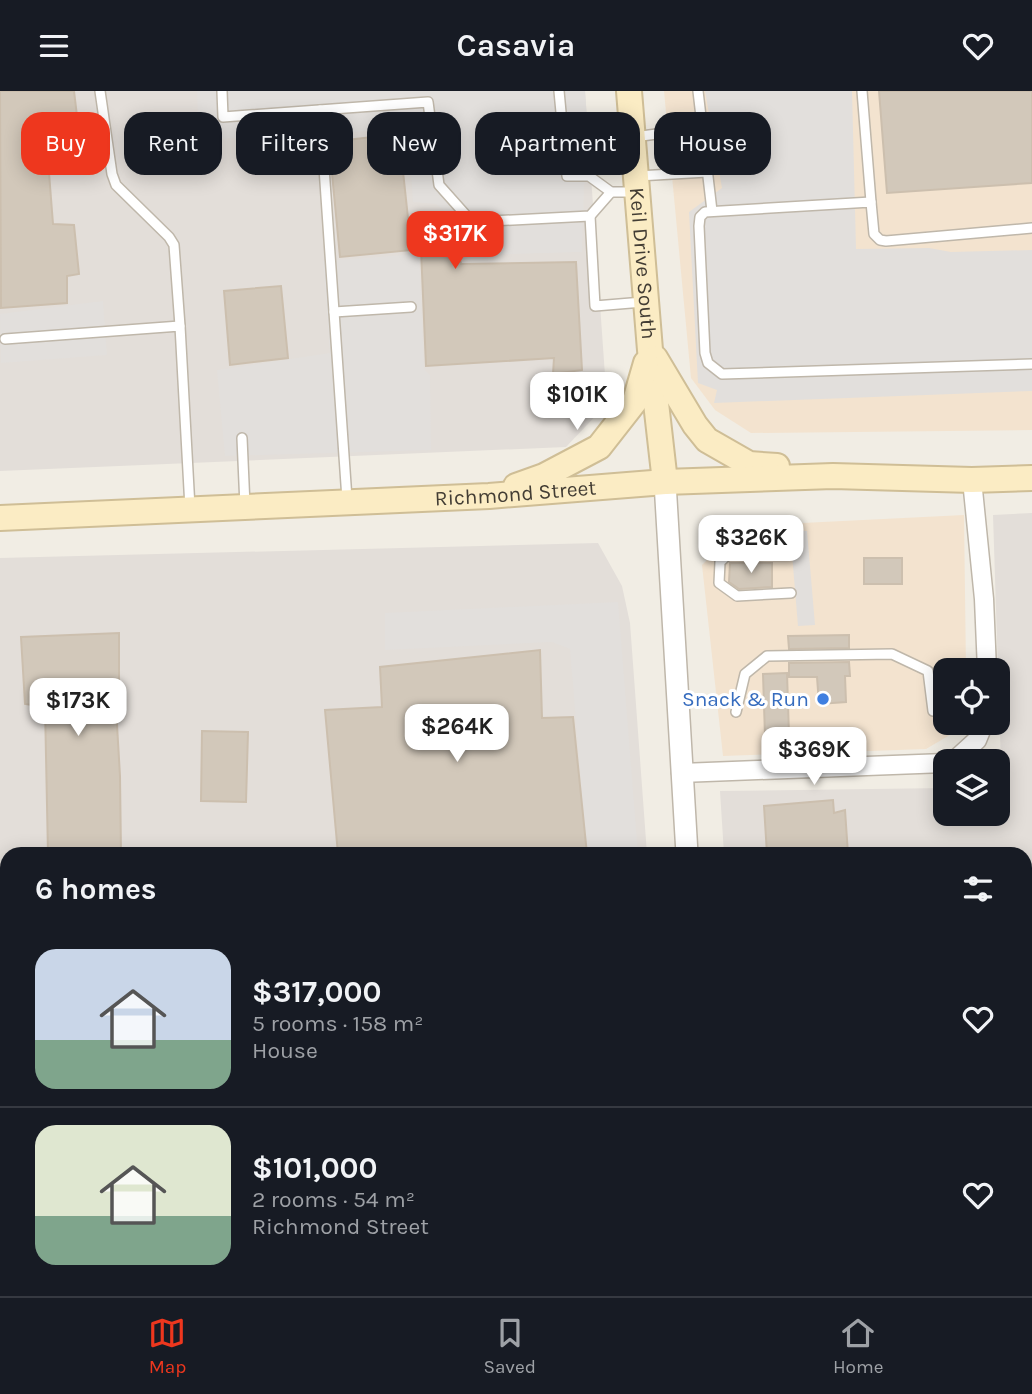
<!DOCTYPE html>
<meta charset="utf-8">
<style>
body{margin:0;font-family:Karla,sans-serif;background:#242831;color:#f1f3f6;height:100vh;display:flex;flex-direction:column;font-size:26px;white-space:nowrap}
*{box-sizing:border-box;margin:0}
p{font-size:23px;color:#9ea1a6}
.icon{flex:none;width:38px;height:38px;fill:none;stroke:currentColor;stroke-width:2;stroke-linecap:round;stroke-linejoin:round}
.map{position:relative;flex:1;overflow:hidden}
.sheet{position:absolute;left:0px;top:756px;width:1032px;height:450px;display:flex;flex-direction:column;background:#171b24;border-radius:21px 21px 0 0;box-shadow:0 4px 18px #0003}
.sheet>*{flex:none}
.banner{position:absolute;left:21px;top:21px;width:990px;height:63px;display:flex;gap:14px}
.controls{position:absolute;left:933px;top:567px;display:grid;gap:14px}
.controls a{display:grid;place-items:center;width:77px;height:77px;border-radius:14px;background:#171b24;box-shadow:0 4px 18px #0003;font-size:35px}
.price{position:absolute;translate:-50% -60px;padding:0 16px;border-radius:14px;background:#fff;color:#222;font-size:23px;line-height:46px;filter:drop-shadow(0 2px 4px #0008)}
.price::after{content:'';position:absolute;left:50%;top:42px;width:21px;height:16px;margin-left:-10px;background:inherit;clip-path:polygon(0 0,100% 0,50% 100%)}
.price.selected{background:#ee371e;color:#fff}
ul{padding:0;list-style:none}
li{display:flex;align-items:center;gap:21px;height:175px;padding:0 35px}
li+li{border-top:2px solid #363941}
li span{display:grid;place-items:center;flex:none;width:196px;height:140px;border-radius:21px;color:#555}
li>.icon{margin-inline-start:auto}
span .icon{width:84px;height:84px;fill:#fffc;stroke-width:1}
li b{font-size:30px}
h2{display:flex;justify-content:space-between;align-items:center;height:84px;padding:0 35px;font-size:30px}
.chip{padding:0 24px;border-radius:21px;background:#171b24;box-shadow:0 4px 18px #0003;font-size:24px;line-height:63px}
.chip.selected{background:#ee371e;color:#fff}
header{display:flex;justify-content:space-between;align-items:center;height:91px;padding:0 35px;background:#171b24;font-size:32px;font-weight:600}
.tab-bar{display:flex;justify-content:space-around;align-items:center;height:98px;border-top:2px solid #363941;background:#171b24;font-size:19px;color:#9ea1a6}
.tab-bar a{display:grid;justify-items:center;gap:4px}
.tab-bar .selected{color:#ee371e}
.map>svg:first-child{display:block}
.commercial{fill:#f3e3cf}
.industrial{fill:#e3ded9}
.parking{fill:#e2dfdc}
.building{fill:#d2c8ba;stroke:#ccbfae;stroke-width:2}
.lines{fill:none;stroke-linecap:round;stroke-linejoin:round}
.service-casing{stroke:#bfb7aa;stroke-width:12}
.minor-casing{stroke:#bfb7aa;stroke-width:21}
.tertiary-casing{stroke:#bfb7aa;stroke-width:24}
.secondary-casing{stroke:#cfbe96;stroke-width:28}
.service{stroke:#fff;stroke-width:9}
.minor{stroke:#fff;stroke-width:18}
.tertiary{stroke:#fff;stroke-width:21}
.secondary{stroke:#fbecc4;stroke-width:24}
.shop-dot{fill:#3f7fe0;stroke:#fff;stroke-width:2.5}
.labels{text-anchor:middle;stroke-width:6;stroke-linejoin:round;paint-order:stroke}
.street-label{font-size:21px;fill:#433d34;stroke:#fff}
.shop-label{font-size:21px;fill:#366cbe;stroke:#fff;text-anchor:end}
</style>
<header><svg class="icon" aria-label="menu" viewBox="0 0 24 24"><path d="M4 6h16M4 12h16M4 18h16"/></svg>Casavia<svg class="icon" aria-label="heart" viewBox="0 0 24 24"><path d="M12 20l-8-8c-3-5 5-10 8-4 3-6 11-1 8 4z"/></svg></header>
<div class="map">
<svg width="1032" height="1205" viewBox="0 0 1032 1205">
<rect width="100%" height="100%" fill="#f1ede4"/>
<g class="commercial">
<polygon points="664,0 1032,0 1032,339 751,342 715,319 691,287"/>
<polygon points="964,424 966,579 945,579 945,632 967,632 967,634 926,658 723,665 702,474 741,435"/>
</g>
<g class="industrial">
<polygon points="0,0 585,0 607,313 566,356 0,380"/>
<polygon points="1032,422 1032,1089 1026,1090 1026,763 724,763 720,700 945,697 945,723 998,723 998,676 1001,674 993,424"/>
<polygon points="598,452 622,495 630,532 647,763 7,763 7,1199 679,1199 680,1205 0,1205 0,467"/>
</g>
<g class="parking">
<polygon points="197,0 585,0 590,71 584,94 582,161 468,164 468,154 461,132 436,113 413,111 408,36 312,45 199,48"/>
<polygon points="705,0 852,0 856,158 929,157 951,161 1032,159 1032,300 714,312 717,299 698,292 689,121 722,97"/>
<polygon points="419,163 424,278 430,284 431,359 225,365 217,279 330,262 323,170"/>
<polygon points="103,210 107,264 1,272 0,223"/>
<polygon points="790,439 807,440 815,534 798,535"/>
<polygon points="618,511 638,763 587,763 570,558 552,551 385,559 385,522"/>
<polygon points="345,1199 669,1199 669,1205 346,1205"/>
</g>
<g class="building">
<polygon points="0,0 74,0 77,25 45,31 53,133 74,134 79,183 67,185 67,212 1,217"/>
<polygon points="879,0 1032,0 1032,92 887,102"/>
<polygon points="399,43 408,127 438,132 454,142 461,173 576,171 582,279 553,283 554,267 426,275 421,158 340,166 329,51"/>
<polygon points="281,195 288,267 230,274 224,200"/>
<rect x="864" y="467" width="38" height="26"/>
<polygon points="730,472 772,472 772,496 739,498 729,491"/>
<polygon points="119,542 119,612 116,617 120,685 121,763 48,763 45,616 25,613 21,546"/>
<polygon points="849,544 849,557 789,558 788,545"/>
<polygon points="540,559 542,627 573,626 587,763 338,763 325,619 382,616 380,576"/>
<polygon points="849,571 850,585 845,585 846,611 819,613 817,586 789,586 789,572"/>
<polygon points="787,582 789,644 765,645 763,583"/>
<polygon points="202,640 248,641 246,711 201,710"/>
<polygon points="833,709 834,722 845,719 848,763 767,763 764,715"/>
</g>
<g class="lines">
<defs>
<g id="service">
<polyline points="100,0 112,83 116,94 169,146 174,154 180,235"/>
<polyline points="222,0 223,26 428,11 439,94 472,131 590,125 611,101"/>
<polyline points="559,0 567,85 589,85 611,101 636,101"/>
<polyline points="698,0 712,120"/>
<polyline points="862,0 871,111"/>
<polyline points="320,19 347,408"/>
<polyline points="634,46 702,37"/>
<polyline points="638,85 707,81"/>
<polyline points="590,125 595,215 643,211"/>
<polyline points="1032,137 886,150 880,149 874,143 871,111 705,121 700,126 699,135 705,262 708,272 722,283 1032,273"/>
<polyline points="334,221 411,216"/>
<polyline points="5,248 180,235 190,417"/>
<polyline points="242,347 245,415"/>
<polyline points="789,460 735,457 720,471 719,492 737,505 791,502"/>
<polyline points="736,621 745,583 767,565 892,563 928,580 933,620"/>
</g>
<g id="minor">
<polyline points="972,389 984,508 987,579"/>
<polyline points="954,670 977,649 984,632"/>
<polyline points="681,682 945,672"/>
</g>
<g id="tertiary">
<polyline points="665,391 687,763"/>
<polyline points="719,1199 720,1205"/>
</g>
<g id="secondary">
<path id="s1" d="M629 0 650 259 665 391"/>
<polyline points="655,267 695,334 707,349 749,373 777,375"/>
<polyline points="516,395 544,385 599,356 635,310 646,272"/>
<path id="s2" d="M0 427 489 405 665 391 833 385 972 389 1032 387"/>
</g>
</defs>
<use href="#service" class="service-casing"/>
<use href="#minor" class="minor-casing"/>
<use href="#tertiary" class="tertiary-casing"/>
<use href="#secondary" class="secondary-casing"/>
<use href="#service" class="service"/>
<use href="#minor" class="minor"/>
<use href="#tertiary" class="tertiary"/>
<use href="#secondary" class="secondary"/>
</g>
<circle class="shop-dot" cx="823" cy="608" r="7"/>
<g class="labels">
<g class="street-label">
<text dy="7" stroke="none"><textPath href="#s1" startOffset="173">Keil Drive South</textPath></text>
<text dy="7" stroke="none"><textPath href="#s2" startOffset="516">Richmond Street</textPath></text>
</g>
<g class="shop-label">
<text x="809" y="615">Snack &amp; Run</text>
</g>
</g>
</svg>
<div class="controls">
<a><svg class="icon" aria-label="locate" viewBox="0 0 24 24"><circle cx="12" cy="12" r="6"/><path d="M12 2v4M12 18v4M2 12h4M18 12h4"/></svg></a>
<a><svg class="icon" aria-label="layers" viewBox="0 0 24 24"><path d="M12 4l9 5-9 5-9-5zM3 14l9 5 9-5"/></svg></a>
</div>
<b class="price selected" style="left:455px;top:180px">$317K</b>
<b class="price" style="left:577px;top:341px">$101K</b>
<b class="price" style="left:751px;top:484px">$326K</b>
<b class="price" style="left:78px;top:647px">$173K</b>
<b class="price" style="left:457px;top:673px">$264K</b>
<b class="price" style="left:814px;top:696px">$369K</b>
<div class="banner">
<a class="chip selected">Buy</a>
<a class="chip">Rent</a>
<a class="chip">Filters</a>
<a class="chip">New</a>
<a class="chip">Apartment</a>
<a class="chip">House</a>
</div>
<section class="sheet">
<h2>6 homes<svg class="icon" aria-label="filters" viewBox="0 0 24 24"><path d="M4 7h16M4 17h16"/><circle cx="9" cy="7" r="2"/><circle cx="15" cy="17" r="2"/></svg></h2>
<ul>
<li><span style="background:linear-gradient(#c9d6e8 65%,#7fa58c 0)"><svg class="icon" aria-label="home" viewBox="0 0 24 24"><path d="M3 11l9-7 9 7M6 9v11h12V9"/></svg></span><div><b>$317,000</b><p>5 rooms · 158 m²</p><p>House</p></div><svg class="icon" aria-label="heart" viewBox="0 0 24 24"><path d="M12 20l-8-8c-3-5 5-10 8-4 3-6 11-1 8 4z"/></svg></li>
<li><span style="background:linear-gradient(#dfe7d0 65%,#7fa58c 0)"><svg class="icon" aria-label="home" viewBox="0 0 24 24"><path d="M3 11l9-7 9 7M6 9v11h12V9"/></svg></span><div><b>$101,000</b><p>2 rooms · 54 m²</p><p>Richmond Street</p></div><svg class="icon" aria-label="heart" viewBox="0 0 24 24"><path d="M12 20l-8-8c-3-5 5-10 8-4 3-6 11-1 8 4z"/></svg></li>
</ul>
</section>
</div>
<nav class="tab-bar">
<a class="selected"><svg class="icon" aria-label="map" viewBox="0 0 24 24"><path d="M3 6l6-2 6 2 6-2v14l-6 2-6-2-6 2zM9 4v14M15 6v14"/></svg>Map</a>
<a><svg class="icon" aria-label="saved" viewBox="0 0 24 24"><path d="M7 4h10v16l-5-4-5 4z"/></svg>Saved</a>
<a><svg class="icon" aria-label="home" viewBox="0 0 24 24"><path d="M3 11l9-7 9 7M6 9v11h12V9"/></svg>Home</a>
</nav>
